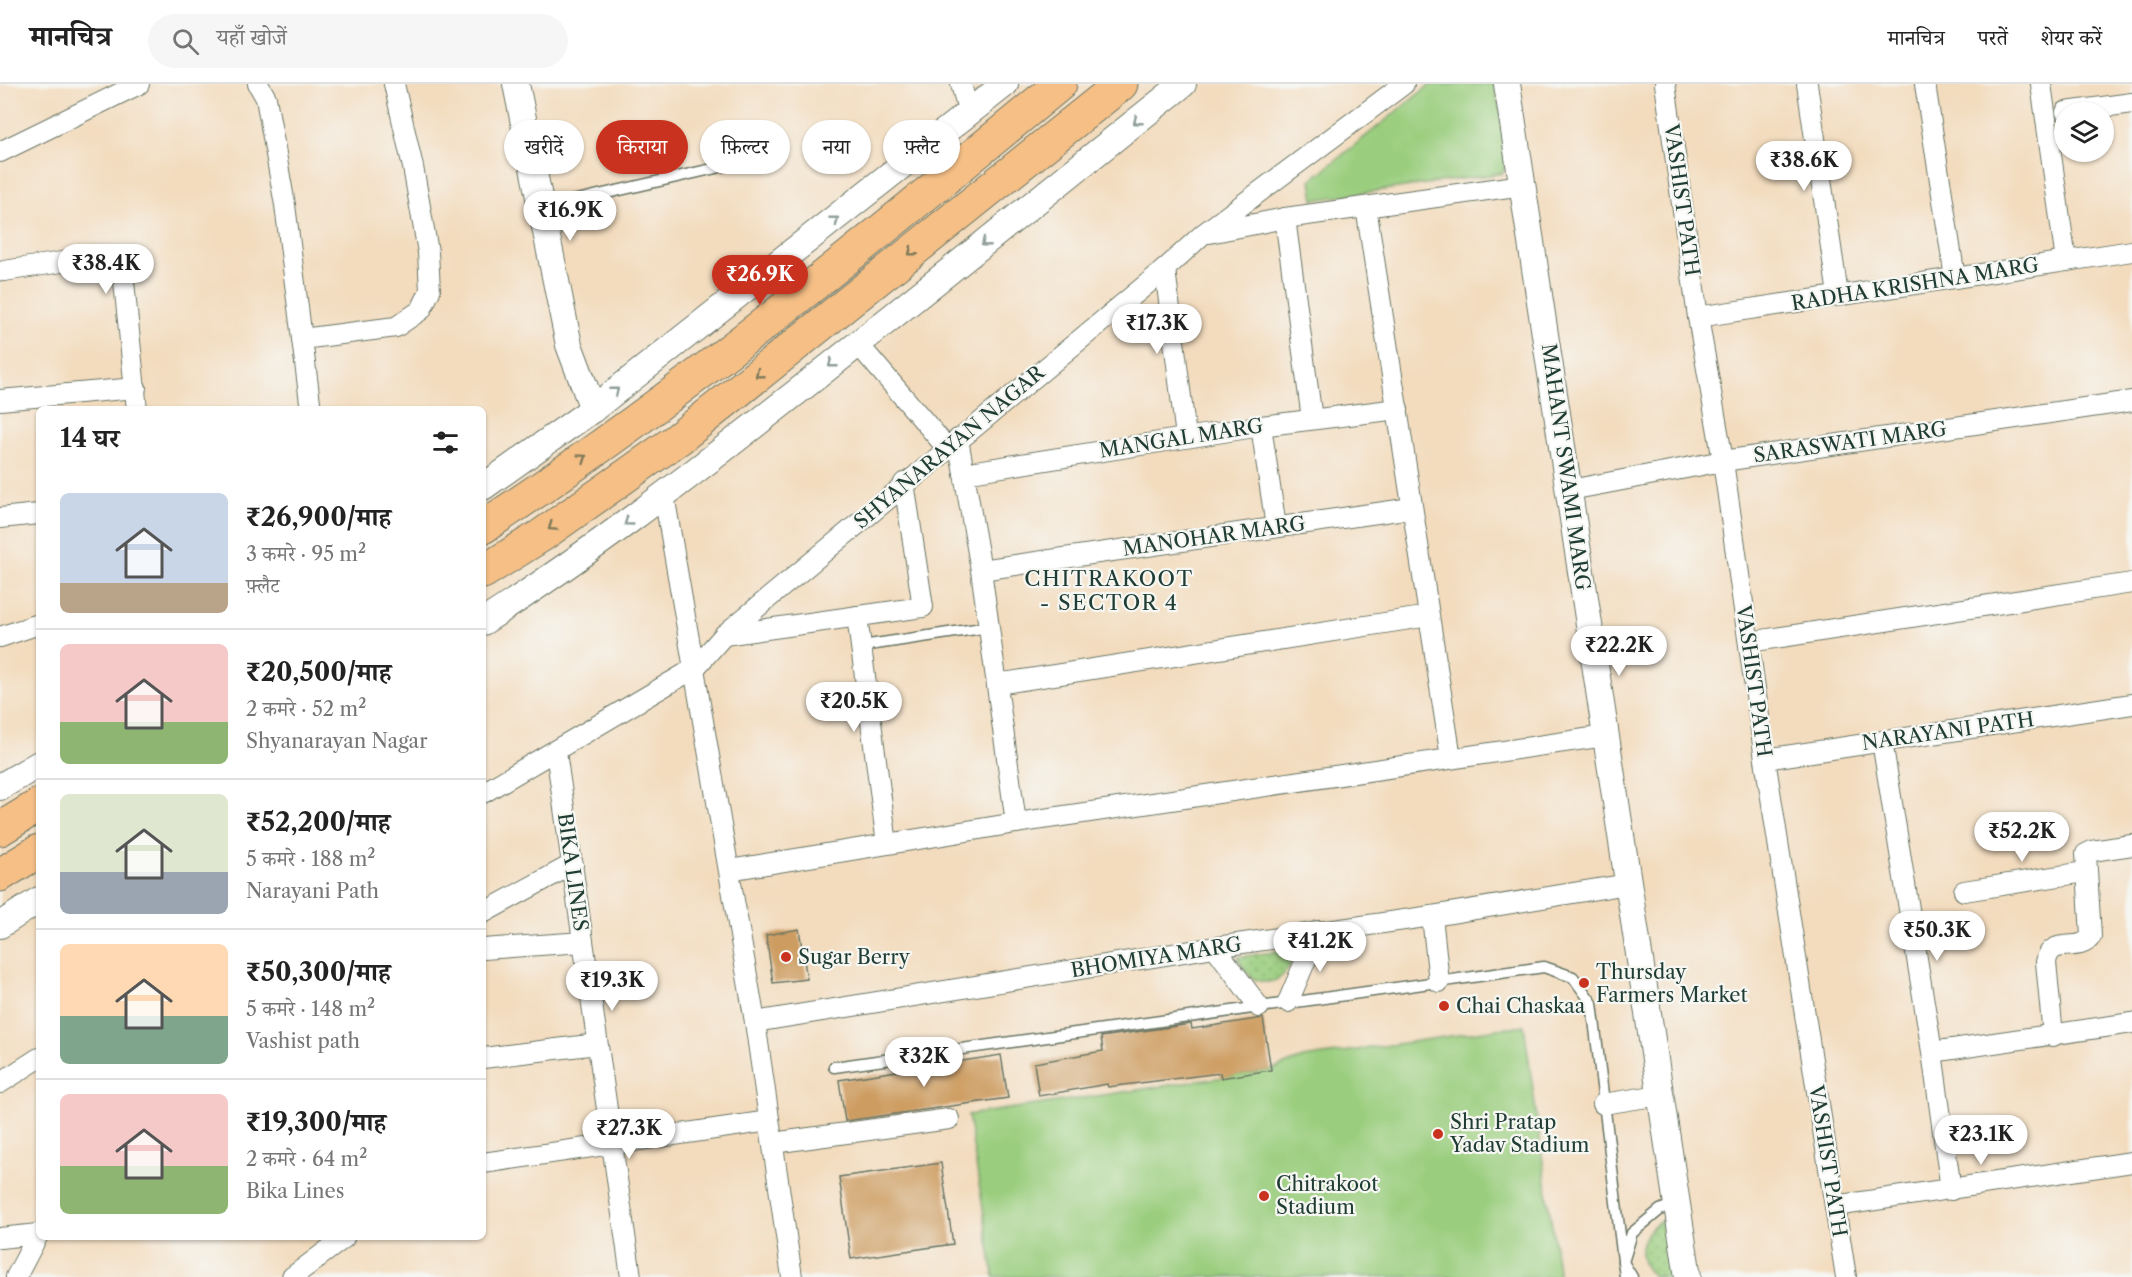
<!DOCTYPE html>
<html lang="hi">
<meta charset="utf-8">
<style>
body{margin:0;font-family:"Libre Caslon Text","Noto Serif Devanagari",serif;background:#f6f6f6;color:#222;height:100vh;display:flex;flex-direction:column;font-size:22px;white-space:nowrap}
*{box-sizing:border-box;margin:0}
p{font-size:20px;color:#767676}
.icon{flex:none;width:33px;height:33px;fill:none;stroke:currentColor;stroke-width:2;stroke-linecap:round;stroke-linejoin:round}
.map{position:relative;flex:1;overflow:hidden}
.side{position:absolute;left:36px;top:322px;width:450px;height:834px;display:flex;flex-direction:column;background:#fff;border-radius:9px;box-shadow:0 2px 4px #0004}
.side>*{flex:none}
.top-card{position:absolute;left:504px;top:36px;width:570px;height:54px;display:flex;gap:12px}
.fabs{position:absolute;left:2054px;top:18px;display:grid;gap:12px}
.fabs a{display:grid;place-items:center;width:60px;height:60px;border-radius:50%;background:#fff;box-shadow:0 2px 4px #0004;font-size:30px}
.price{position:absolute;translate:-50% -51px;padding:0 14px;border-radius:21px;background:#fff;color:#222;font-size:20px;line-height:39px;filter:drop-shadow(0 2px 3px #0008)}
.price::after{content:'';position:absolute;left:50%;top:36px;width:18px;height:14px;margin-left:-9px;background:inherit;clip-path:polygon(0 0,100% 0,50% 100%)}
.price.on{background:#c8321e;color:#fff}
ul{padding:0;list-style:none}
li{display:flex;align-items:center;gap:18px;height:150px;padding:0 24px}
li+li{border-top:2px solid #e0e0e0}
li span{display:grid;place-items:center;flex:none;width:168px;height:120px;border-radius:9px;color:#555}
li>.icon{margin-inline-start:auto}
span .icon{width:72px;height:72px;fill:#fffc;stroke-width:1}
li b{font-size:26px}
h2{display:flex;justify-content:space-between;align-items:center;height:72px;padding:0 24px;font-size:26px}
.tag{padding:0 21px;border-radius:27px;background:#fff;box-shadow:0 2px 4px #0004;font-size:21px;line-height:54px}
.tag.on{background:#c8321e;color:#fff}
header{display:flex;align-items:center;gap:36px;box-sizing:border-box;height:84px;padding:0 30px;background:#fff;border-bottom:2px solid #e0e0e0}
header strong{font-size:28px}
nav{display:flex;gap:33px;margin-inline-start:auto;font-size:21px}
.search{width:420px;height:54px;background:#f6f6f6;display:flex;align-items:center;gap:15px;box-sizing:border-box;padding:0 21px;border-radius:33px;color:#767676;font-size:22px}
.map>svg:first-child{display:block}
.grass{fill:url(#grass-dots);stroke:#5c8558;stroke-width:1.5}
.park{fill:#9acd7d;stroke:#5c8558;stroke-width:1.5}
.building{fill:#cd9c60}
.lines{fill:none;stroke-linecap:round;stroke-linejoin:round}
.service-casing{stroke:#697564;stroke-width:13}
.minor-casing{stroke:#697564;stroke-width:22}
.tertiary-casing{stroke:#697564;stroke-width:28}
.trunk-casing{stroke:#697564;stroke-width:35}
.service{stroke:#fff;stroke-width:10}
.minor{stroke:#fff;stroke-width:20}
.tertiary{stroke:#fff;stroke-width:26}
.trunk{stroke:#f5bf86;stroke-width:33}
.oneway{stroke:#8f9e9a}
.oneway2{stroke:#7f7859}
.poi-dot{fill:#c8321e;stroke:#f6f6f2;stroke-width:2}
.labels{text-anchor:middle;stroke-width:4.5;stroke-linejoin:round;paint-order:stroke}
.street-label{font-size:20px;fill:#1f3d34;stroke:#f6f6f2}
.poi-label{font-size:20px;fill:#1f3d34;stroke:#f6f6f2;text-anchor:start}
.neighbourhood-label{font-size:21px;letter-spacing:1.5px;fill:#1f3d34;stroke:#f6f6f2}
</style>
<header>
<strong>मानचित्र</strong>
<div class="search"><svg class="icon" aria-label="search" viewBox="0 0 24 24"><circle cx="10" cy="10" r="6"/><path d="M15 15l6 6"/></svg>यहाँ खोजें</div>
<nav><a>मानचित्र</a><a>परतें</a><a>शेयर करें</a></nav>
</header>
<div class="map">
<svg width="2132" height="1193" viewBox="0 0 2132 1193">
<defs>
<pattern id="grass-dots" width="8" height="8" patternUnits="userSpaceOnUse" patternTransform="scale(1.5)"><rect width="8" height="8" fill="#9acd7d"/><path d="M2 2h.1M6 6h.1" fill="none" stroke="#7da867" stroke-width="1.8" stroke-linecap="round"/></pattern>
</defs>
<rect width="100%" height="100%" fill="#f6f6f2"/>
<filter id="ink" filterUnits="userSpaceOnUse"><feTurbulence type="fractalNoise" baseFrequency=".0167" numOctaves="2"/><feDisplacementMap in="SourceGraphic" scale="12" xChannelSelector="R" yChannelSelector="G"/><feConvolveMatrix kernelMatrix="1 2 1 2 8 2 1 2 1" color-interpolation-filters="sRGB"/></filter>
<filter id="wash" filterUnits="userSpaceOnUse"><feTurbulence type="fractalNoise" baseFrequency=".008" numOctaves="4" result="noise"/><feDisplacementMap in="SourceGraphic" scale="24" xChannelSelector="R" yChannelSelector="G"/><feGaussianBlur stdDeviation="1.35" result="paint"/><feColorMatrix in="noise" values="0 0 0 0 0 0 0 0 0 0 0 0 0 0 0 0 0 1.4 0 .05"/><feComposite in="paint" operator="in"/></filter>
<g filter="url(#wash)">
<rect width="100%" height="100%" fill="#f3dcbe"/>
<g class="grass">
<path d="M1294 865C1290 906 1250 909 1238 873Z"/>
<path d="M1667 1135 1678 1193H1654C1631 1175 1640 1143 1667 1135Z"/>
</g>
<g class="park">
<polygon points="1431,0 1494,0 1509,61 1503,89 1314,116 1311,96"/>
<polygon points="1524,941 1559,1193 994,1193 968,1031 1271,986 1303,974"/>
</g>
<g id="blocks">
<g class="building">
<polygon points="799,845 807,895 773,899 766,851"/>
<polygon points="1263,934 1271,986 1221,994 1220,989 1108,1003 1107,1000 1039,1012 1034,979 1103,967 1101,953 1191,940 1192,945"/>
<polygon points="1001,971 1008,1014 845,1037 839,996"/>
<polygon points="941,1079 953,1160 851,1175 839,1093"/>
</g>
</g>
</g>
<g filter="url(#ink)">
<use href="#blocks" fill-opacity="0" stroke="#697564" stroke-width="1.5"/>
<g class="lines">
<defs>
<g id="service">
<polyline points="542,124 738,79"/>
<polyline points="862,562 989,543"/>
<polyline points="834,983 1544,883 1573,893 1592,919 1625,1193"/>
<polyline points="1632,1193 1623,1178 1632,1149 1660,1126 1676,1119"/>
</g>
<g id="minor">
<polyline points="258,0 266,14 285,121 311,326"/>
<polyline points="961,0 969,30"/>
<polyline points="1665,0 1698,233 1723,377 1765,675 1846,1193"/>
<polyline points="1807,0 1838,211"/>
<polyline points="1925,0 1955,194"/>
<polyline points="2041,0 2066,177"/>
<polyline points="2066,28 2132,19"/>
<polyline points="0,68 139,0"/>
<polyline points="1366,123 1451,674"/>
<polyline points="1285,134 1312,335"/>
<polyline points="1209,149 1285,134 1523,101"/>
<polyline points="1165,185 1186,353"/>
<polyline points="4,187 94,173 111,176 123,188 137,326"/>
<polyline points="1698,233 2132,167"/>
<polyline points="302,255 396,243 421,226 430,207 428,168 413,83 394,0"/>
<polyline points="858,260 947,364"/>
<polyline points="0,316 136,304"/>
<polyline points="1261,342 1276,443"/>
<polyline points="958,355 981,486 1016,739"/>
<polyline points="964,389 1261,342 1398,325"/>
<polyline points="1570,406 1723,377 2132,317"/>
<polyline points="664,411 755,938 792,1193"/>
<polyline points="0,434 39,430"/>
<polyline points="981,486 1412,424"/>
<polyline points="857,532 887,760"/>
<polyline points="724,551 923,523 904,399"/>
<polyline points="0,553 39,540"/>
<polyline points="1749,558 2132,499"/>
<polyline points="997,600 1429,532"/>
<polyline points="1882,657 1932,968 1951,1106"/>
<polyline points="556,668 631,1193"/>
<polyline points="1765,675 2132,620"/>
<polyline points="483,709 695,584 724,551 1165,185 1203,150 1404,0"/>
<polyline points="729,786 1016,739 1605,652"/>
<polyline points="1964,807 2085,788"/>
<polyline points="483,829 573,780"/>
<polyline points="1432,832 1439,898"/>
<polyline points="1215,863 1259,923"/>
<polyline points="483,865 583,858"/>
<polyline points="1288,918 1318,847"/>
<polyline points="755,938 1215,863 1432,832 1628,800"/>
<path d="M2053 952 2046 878C2051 850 2080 871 2091 852L2086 770 2092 767 2132 761"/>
<polyline points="1932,968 2132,939"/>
<polyline points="483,974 597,960"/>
<polyline points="0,999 39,974"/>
<polyline points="1603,1020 1660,1011"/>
<polyline points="773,1059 949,1035"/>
<polyline points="483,1079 769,1037"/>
<polyline points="1835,1122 2132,1078"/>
<polyline points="0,1154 38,1150"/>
<polyline points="16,1193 39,1149"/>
<polyline points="292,1193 344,1154"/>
</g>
<g id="tertiary">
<polyline points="516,0 569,261 593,325"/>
<polyline points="1507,0 1688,1193"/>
<polyline points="483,403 593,325 1005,0"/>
<path d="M483 538C586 472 683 397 779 322 915 216 1048 107 1183 0"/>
<polyline points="0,703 39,680"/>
<polyline points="0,841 39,816"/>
</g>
<g id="trunk">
<path d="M483 443C686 310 873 154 1060 0"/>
<polyline points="483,488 542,451 678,355 1121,0"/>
<polyline points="0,745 39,721"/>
<polyline points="0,791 39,767"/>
</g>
</defs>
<use href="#service" class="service-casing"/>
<use href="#minor" class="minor-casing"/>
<use href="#tertiary" class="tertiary-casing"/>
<use href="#trunk" class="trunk-casing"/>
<use href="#service" class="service"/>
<use href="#minor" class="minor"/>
<use href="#tertiary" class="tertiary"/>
<use href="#trunk" class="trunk"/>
</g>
<defs><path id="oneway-chevron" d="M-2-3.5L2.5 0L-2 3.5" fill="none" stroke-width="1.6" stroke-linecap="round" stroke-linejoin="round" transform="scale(1.5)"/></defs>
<g class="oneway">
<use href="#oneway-chevron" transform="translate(1137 37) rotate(141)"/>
<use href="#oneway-chevron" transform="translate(835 136) rotate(-38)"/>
<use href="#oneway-chevron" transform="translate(985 159) rotate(141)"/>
<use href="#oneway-chevron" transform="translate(832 280) rotate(142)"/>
<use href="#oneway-chevron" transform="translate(615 307) rotate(-39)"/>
<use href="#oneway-chevron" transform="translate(628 438) rotate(144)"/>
</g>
<g class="oneway2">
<use href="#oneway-chevron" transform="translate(912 168) rotate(141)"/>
<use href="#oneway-chevron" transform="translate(759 290) rotate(141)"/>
<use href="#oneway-chevron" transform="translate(583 374) rotate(-35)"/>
<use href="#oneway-chevron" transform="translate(552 443) rotate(145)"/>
</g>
</g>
<g class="poi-dot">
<circle cx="786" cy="873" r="6"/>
<circle cx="1584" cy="899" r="6"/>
<circle cx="1444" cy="922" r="6"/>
<circle cx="1438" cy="1050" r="6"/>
<circle cx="1264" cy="1112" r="6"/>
</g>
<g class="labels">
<g class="street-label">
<text transform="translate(1682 116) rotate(82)" y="7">VASHIST PATH</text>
<text transform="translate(1915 200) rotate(-9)" y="7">RADHA KRISHNA MARG</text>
<text transform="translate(1181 354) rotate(-9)" y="7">MANGAL MARG</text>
<text transform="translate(1850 358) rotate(-8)" y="7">SARASWATI MARG</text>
<text transform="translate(949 363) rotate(-40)" y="7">SHYANARAYAN NAGAR</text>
<text transform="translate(1566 383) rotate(82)" y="7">MAHANT SWAMI MARG</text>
<text transform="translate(1214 452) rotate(-8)" y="7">MANOHAR MARG</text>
<text transform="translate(1754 597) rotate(82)" y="7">VASHIST PATH</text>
<text transform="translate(1948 647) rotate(-8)" y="7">NARAYANI PATH</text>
<text transform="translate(573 788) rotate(82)" y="7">BIKA LINES</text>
<text transform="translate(1156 873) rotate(-9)" y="7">BHOMIYA MARG</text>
<text transform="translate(1828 1077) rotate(81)" y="7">VASHIST PATH</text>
</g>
<g class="poi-label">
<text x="798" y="880">Sugar Berry</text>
<text x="1596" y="895">Thursday<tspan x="1596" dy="23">Farmers Market</tspan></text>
<text x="1456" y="929">Chai Chaskaa</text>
<text x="1450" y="1045">Shri Pratap<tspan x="1450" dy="23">Yadav Stadium</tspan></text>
<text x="1276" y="1107">Chitrakoot<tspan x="1276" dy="23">Stadium</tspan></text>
</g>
<g class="neighbourhood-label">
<text x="1109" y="502">CHITRAKOOT<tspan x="1109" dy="24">- SECTOR 4</tspan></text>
</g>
</g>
</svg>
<div class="fabs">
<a><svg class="icon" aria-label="layers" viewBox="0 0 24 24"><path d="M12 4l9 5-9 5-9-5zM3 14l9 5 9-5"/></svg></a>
</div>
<b class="price" style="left:1804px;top:108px">₹38.6K</b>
<b class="price" style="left:570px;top:158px">₹16.9K</b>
<b class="price" style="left:106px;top:211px">₹38.4K</b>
<b class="price on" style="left:760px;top:222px">₹26.9K</b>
<b class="price" style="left:1157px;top:271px">₹17.3K</b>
<b class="price" style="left:1619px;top:593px">₹22.2K</b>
<b class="price" style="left:854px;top:649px">₹20.5K</b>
<b class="price" style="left:2022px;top:779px">₹52.2K</b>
<b class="price" style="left:1937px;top:878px">₹50.3K</b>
<b class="price" style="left:1320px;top:889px">₹41.2K</b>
<b class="price" style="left:612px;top:928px">₹19.3K</b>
<b class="price" style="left:924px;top:1004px">₹32K</b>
<b class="price" style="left:629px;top:1076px">₹27.3K</b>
<b class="price" style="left:1981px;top:1082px">₹23.1K</b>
<div class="top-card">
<a class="tag">खरीदें</a>
<a class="tag on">किराया</a>
<a class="tag">फ़िल्टर</a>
<a class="tag">नया</a>
<a class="tag">फ़्लैट</a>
</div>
<section class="side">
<h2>14 घर<svg class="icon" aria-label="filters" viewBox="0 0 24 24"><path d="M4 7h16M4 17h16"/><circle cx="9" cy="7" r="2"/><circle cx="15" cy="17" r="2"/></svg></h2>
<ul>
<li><span style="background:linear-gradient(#c9d6e8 75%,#b9a48a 0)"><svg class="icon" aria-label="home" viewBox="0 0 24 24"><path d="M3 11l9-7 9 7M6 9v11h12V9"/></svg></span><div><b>₹26,900/माह</b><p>3 कमरे · 95 m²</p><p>फ़्लैट</p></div></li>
<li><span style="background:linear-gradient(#f6c9c9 65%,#8fb573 0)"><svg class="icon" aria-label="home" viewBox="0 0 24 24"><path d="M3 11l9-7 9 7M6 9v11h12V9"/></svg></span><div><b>₹20,500/माह</b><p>2 कमरे · 52 m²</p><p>Shyanarayan Nagar</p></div></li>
<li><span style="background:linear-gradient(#dfe7d0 65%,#9aa5b1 0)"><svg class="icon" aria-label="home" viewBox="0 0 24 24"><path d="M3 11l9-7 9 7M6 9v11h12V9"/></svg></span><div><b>₹52,200/माह</b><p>5 कमरे · 188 m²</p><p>Narayani Path</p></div></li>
<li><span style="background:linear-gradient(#ffd9b3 60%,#7fa58c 0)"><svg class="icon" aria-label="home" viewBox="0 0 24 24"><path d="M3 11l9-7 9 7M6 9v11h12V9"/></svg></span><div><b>₹50,300/माह</b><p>5 कमरे · 148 m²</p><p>Vashist path</p></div></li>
<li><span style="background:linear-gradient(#f6c9c9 60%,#8fb573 0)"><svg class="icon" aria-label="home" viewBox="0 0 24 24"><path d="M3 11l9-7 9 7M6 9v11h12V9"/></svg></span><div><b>₹19,300/माह</b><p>2 कमरे · 64 m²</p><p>Bika Lines</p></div></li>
</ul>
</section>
</div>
